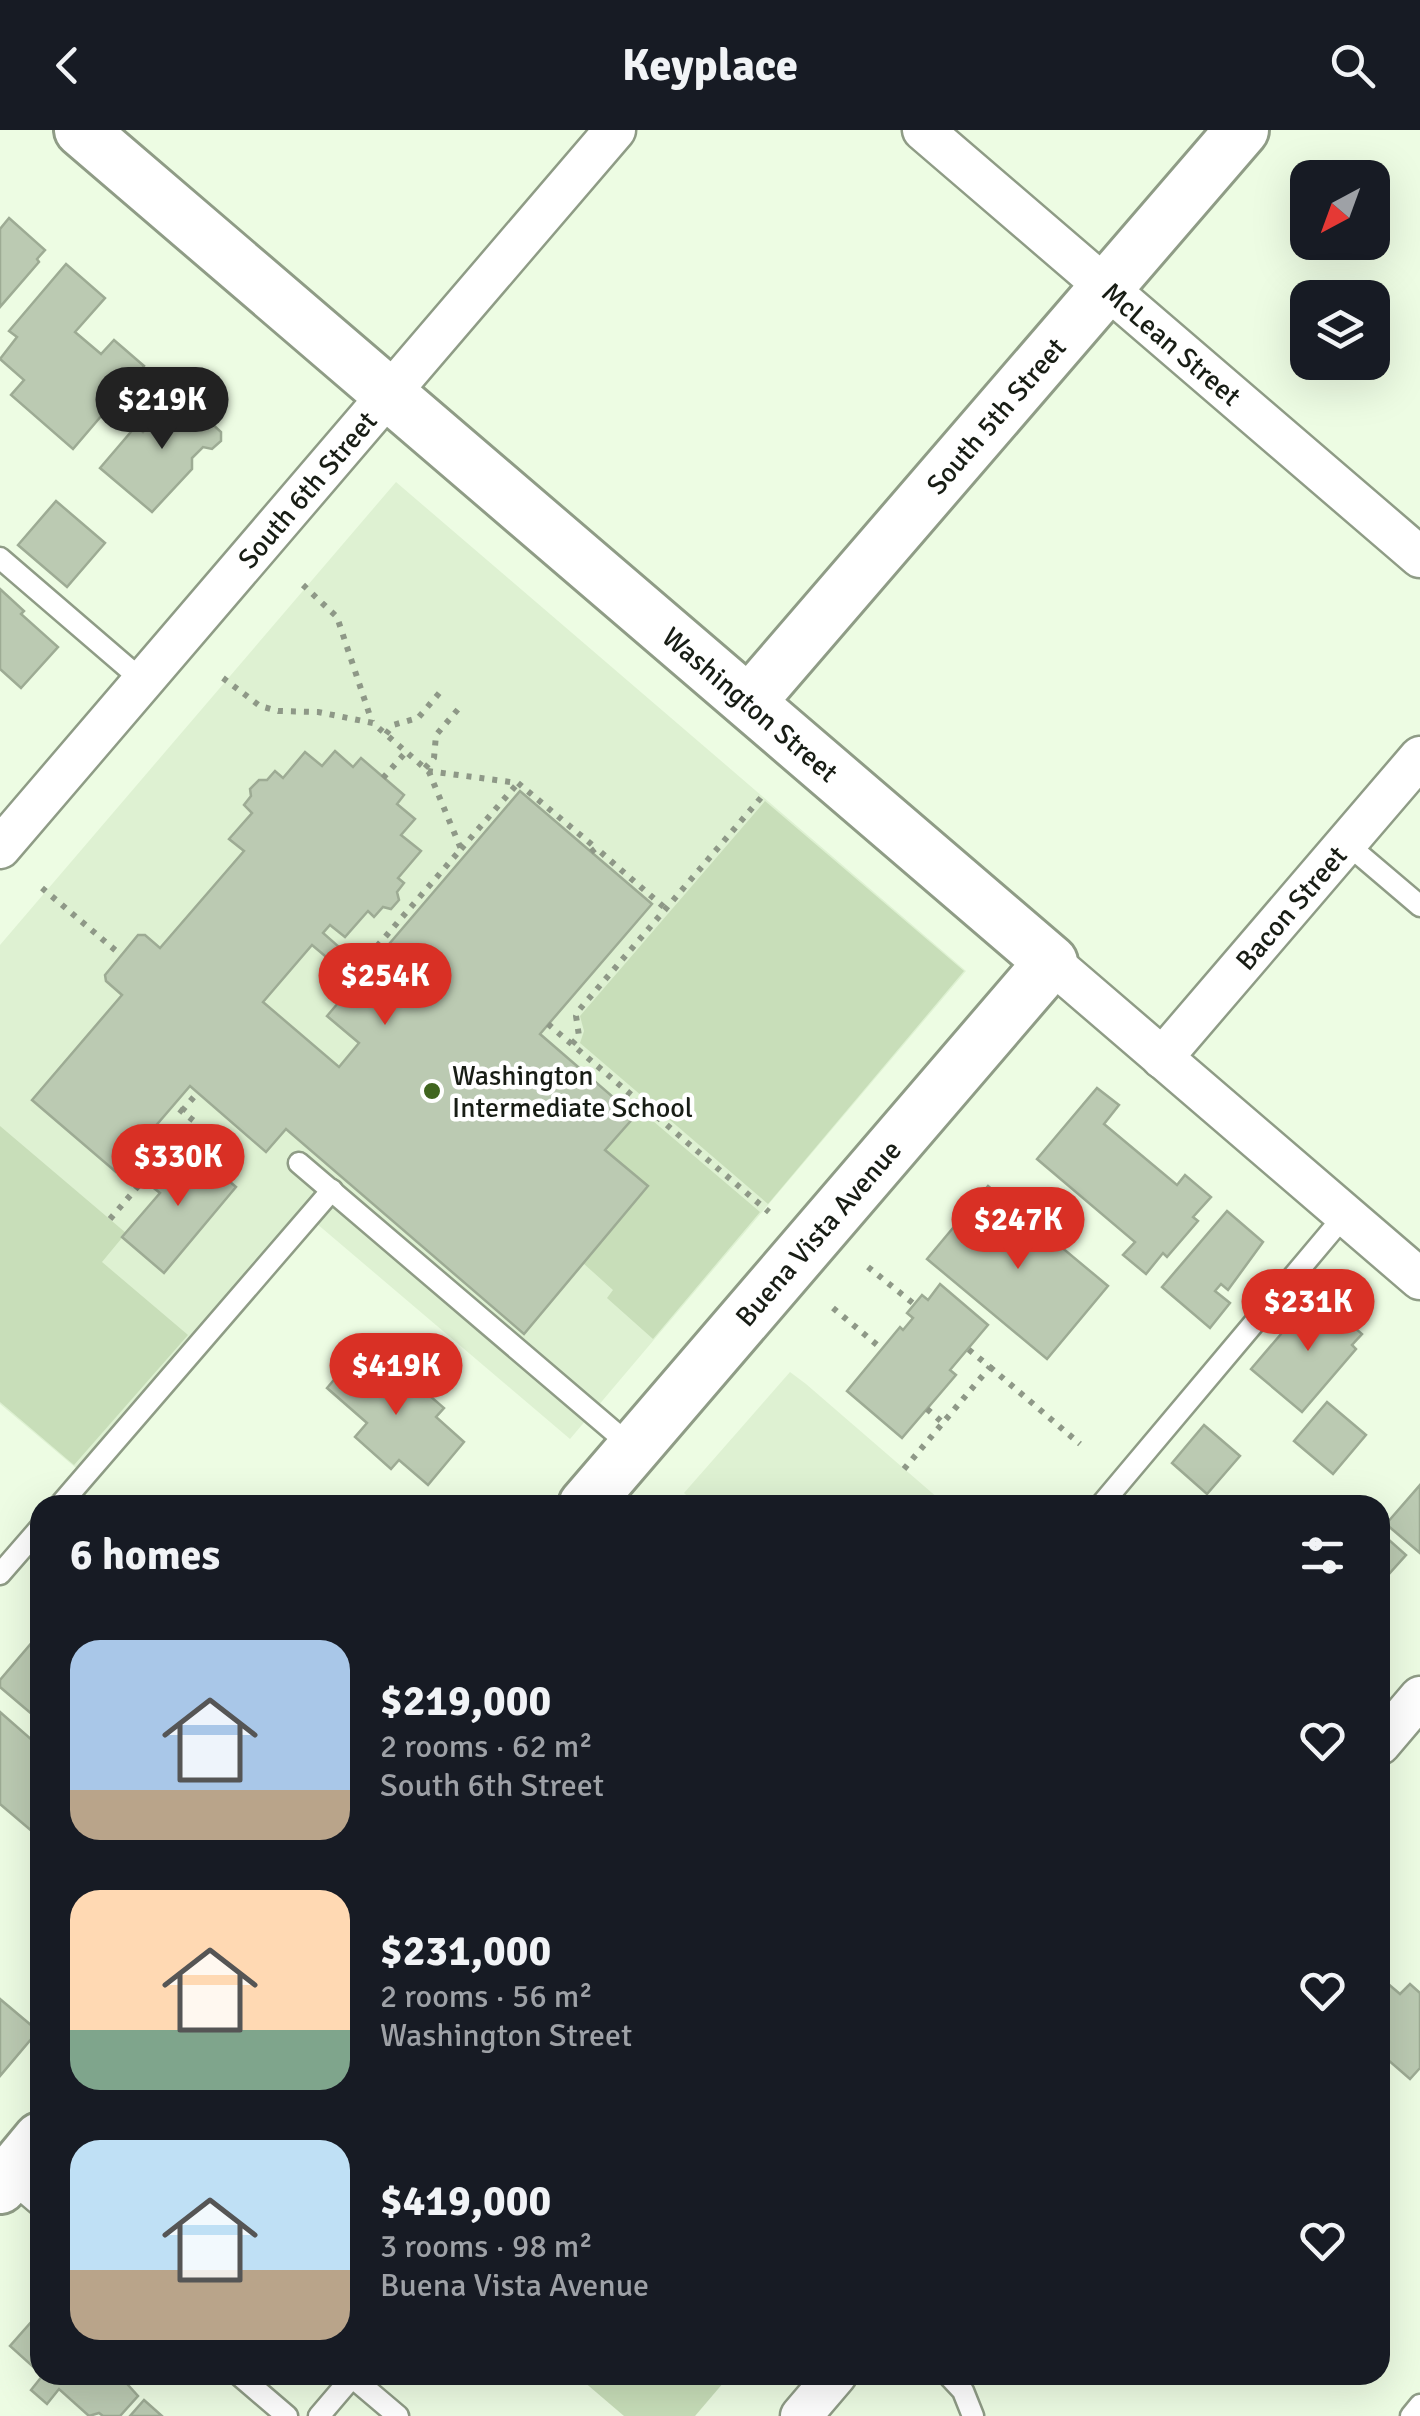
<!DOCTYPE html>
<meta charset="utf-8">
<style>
body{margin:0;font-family:Signika,sans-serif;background:#242831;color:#f1f3f6;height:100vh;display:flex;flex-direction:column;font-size:38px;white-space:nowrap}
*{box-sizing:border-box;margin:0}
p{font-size:32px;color:#9ea1a6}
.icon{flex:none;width:55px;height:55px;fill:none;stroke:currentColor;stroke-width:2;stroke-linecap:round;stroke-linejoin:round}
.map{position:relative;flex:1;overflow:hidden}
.panel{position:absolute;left:30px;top:1365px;width:1360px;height:890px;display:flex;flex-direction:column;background:#171b24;border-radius:30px;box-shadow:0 10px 40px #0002}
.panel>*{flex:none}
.needle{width:65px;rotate:221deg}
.fabs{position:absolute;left:1290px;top:30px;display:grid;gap:20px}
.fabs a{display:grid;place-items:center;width:100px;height:100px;border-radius:20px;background:#171b24;box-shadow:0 10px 40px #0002;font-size:50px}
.price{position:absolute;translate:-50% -85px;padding:0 22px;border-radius:35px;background:#d93025;color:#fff;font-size:32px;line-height:65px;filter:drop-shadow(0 2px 5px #0008)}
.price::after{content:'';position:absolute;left:50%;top:60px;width:30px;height:22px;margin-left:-15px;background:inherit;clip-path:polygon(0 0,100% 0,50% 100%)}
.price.active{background:#222;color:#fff}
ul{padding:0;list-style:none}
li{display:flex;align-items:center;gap:30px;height:250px;padding:0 40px}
li span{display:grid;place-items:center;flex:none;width:280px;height:200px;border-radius:30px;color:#555}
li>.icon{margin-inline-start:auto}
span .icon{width:120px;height:120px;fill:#fffc;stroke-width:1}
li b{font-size:42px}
h2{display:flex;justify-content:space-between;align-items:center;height:120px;padding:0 40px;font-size:42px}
header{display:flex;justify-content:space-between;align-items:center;height:130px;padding:0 40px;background:#171b24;font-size:45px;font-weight:700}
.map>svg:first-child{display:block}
.built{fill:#def1d2}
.green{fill:#c8deb9}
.building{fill:#bbcab2;stroke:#9dab94;stroke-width:2.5;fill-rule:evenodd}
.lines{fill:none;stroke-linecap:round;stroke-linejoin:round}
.service-casing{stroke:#8f9c86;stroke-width:25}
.minor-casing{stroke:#8f9c86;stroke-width:45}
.tertiary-casing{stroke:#8f9c86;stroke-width:58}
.path{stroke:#8e9887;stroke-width:6;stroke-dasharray:5 8;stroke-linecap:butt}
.service{stroke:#fff;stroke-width:20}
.minor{stroke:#fff;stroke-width:40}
.tertiary{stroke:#fff;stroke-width:52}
.poi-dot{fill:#40651f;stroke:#fff;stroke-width:4}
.labels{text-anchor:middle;stroke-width:9;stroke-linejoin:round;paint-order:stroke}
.street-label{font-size:28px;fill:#181d15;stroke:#fff}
.poi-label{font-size:28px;fill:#181d15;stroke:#fff;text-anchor:start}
</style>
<header><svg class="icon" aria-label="back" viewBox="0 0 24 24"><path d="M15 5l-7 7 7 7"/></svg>Keyplace<svg class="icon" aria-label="search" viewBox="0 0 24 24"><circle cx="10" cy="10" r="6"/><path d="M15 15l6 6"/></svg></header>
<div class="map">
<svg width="1420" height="2286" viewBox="0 0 1420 2286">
<rect width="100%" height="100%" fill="#edfce3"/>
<g class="built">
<polygon points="396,352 966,841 570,1309 303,1082 76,1338 0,1274 0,815"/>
<polygon points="790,1242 806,1254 946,1375 697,1375 684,1363"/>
</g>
<g class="green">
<polygon points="765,671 964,841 768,1074 580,913 584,901 580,886"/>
<polygon points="640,980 760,1082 653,1209 607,1168 613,1160 583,1133 648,1057 605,1020"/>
<polygon points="0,996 126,1103 102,1132 188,1205 74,1335 0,1272"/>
<polygon points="576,2245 730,2245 695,2286 624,2286"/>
</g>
<g class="building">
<polygon points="9,88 45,120 37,129 39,132 0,177 0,99"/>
<polygon points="66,134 105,168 75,202 101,224 114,210 144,236 73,319 11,265 24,250 0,229 17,207 9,201"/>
<polygon points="179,263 209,285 206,288 221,302 221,311 212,319 203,317 192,328 192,339 152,382 100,338 136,296 143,302"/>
<polygon points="56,371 105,413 67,457 18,415"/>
<polygon points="0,459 24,481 21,484 58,517 21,558 0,539"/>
<path d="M335 621 353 637 361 628 404 665 397 674 415 689 401 705 421 721 398 748 404 753 397 762 399 770 391 779 383 777 374 787 368 781 345 807 330 795 323 803 366 841 520 661 652 774 540 904 635 986 605 1020 648 1056 524 1204 286 999 266 1022 190 956 116 1042 32 970 122 865 106 851 105 845 138 805H145L160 818 244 721 229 709 252 683 244 675 251 666 250 659 259 650H267L275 641 283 648 305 622 322 636ZM312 815 356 852 327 886 359 913 339 937 263 872Z"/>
<polygon points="1097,958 1119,975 1104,994 1177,1055 1185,1045 1211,1067 1193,1087 1198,1091 1167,1127 1163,1123 1146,1144 1123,1125 1135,1112 1037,1029"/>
<polygon points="195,1022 236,1057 164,1143 122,1107 160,1063 150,1055 177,1023 187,1032"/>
<polygon points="988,1056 1108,1156 1047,1229 927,1129"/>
<polygon points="1227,1081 1263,1112 1228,1160 1221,1154 1215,1161 1230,1173 1210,1198 1162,1157"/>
<polygon points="940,1154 988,1195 950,1240 956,1245 902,1308 847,1261 900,1197 903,1200 913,1188 907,1183 922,1165 928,1170"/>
<polygon points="1319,1167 1362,1204 1352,1215 1356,1219 1302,1282 1251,1239 1305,1176 1309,1179"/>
<polygon points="360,1219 401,1254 408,1247 444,1278 436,1287 464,1312 428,1355 399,1330 391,1339 355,1307 367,1293 327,1258"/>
<polygon points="1327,1272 1366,1305 1333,1344 1294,1311"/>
<polygon points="1204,1295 1240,1326 1207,1364 1172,1333"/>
<polygon points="1420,1355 1420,1423 1386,1394"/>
<polygon points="1380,1402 1406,1425 1380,1454"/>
<polygon points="40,1503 40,1591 0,1557 0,1550"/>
<polygon points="0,1582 40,1617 40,1708 0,1674"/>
<polygon points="1380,1847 1400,1864 1410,1854 1420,1863 1420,1938 1410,1949 1380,1923"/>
<polygon points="0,1869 38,1901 0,1946"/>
<polygon points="40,2182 40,2243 10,2216"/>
<polygon points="43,2245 119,2245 138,2266 120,2286 103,2286 99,2283 89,2286 59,2259 47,2274 31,2260"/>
<polygon points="144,2270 162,2286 130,2286"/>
</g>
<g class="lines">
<defs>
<g id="service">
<polyline points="0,428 143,551"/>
<polyline points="1346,713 1420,776"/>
<polyline points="299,1033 632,1317"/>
<polyline points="60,1375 332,1060"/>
<polyline points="1101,1375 1345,1085"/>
<polyline points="0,1444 40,1398"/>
<polyline points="7,2048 40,2076"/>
<polyline points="239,2245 287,2286"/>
<polyline points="948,2245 963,2261 973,2286"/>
<polyline points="352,2247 398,2286"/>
<polyline points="319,2286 354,2245"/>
<polyline points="1411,2286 1420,2275"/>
</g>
<g id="minor">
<path id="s1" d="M923 0 1420 427"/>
<path id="s2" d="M0 718 615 0"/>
<polyline points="1051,832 1420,1149"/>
<path id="s3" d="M1162 928 1420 627"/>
<polyline points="1380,1614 1420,1567"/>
<polyline points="801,2286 836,2245"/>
</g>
<g id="tertiary">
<path id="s4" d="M81 0 1051 832 585 1375"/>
<path id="s5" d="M749 572 1242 0"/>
<polyline points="0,2057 40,2009"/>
</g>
</defs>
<use href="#service" class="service-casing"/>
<use href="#minor" class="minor-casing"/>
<use href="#tertiary" class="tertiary-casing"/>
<g class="path">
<polyline points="303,455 337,487 372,592"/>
<polyline points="223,548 260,576 278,581 318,582 373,593 428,641 518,653 596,718"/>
<polyline points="386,604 393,595 418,588 441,561"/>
<polyline points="425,638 434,628 436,605 460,577"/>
<polyline points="383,648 406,622"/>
<polyline points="461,719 518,653"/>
<polyline points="591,722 596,718 666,779"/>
<polyline points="42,758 121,825"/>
<polyline points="360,836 461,719 429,642"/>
<polyline points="548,894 769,1082"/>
<polyline points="572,914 579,906 576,886 579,880 765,663"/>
<polyline points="629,980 638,970"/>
<polyline points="182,981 198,962"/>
<polyline points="131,1025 150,1042"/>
<polyline points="110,1089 194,991 174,975"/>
<polyline points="868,1137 914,1174"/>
<polyline points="833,1178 882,1219"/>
<polyline points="990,1237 1080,1314"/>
<polyline points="927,1279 943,1293"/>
<polyline points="904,1339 990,1237 968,1219"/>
</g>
<use href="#service" class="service"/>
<use href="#minor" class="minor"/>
<use href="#tertiary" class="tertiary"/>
</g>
<circle class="poi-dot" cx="432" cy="961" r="10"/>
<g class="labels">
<g class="street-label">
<text dy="10" stroke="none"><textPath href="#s1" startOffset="328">McLean Street</textPath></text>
<text dy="10" stroke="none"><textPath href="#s5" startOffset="378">South 5th Street</textPath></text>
<text dy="10" stroke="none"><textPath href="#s2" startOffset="472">South 6th Street</textPath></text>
<text dy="10" stroke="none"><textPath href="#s4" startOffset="882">Washington Street</textPath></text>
<text dy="10" stroke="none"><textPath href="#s3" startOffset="198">Bacon Street</textPath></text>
<text transform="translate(818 1103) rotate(-49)" y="10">Buena Vista Avenue</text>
</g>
<g class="poi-label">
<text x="452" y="955">Washington<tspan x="452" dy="32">Intermediate School</tspan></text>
</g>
</g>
</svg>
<div class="fabs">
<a><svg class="needle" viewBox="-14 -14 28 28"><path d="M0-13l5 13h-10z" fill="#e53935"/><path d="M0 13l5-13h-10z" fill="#9ea1a6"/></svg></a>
<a><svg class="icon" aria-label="layers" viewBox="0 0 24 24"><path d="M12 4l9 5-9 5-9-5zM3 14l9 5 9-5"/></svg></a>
</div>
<b class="price active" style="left:162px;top:322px">$219K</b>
<b class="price" style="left:385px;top:898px">$254K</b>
<b class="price" style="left:178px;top:1079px">$330K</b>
<b class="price" style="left:1018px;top:1142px">$247K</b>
<b class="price" style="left:1308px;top:1224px">$231K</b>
<b class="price" style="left:396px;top:1288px">$419K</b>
<section class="panel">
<h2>6 homes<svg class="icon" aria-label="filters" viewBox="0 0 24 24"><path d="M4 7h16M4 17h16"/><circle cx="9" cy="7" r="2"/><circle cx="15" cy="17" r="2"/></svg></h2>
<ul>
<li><span style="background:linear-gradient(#a9c7e8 75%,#b9a48a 0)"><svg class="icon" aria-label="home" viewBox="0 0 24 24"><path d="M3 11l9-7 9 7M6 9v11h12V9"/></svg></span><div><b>$219,000</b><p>2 rooms · 62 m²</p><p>South 6th Street</p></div><svg class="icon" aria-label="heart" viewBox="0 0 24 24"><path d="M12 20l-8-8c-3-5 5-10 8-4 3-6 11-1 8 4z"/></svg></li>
<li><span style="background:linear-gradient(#ffd9b3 70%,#7fa58c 0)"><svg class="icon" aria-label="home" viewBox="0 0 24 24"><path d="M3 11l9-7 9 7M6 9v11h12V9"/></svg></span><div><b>$231,000</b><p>2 rooms · 56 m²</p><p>Washington Street</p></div><svg class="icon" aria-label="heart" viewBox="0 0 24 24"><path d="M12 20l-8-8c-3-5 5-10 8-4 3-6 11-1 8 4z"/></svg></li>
<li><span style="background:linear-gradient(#bfe0f5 65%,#b9a48a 0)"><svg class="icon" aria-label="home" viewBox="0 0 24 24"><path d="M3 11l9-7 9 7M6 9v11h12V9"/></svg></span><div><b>$419,000</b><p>3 rooms · 98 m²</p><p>Buena Vista Avenue</p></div><svg class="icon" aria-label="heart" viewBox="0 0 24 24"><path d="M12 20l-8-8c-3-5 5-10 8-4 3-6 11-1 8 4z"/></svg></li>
</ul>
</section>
</div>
